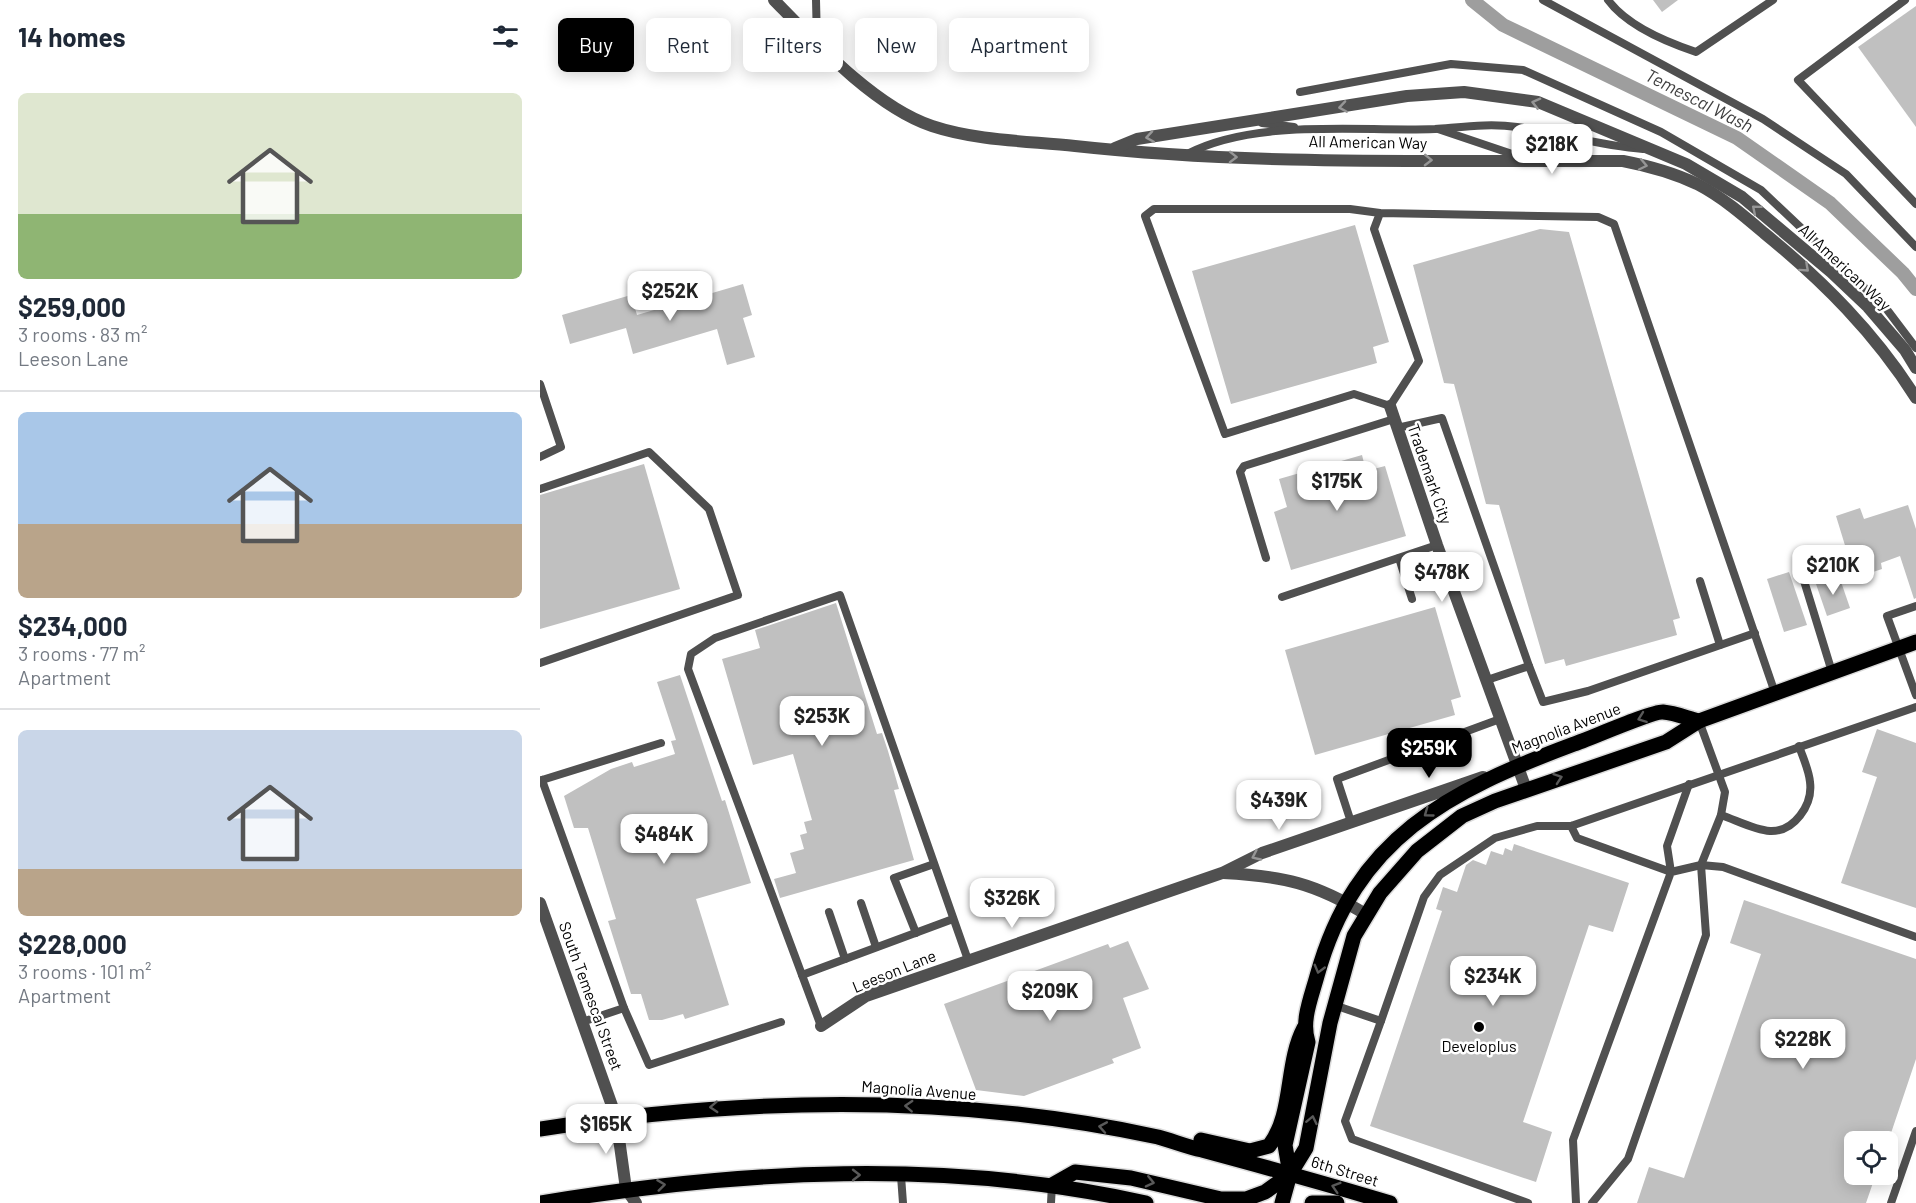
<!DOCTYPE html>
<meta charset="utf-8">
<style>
body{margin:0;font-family:Barlow,sans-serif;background:#f6f6f7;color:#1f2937;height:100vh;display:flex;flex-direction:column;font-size:22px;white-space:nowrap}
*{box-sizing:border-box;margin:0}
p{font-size:20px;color:#747a83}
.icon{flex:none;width:33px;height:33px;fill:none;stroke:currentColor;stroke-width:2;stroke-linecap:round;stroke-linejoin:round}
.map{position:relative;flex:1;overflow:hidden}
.sheet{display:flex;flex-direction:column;background:#fff;width:540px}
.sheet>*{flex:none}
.hud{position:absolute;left:18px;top:18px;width:570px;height:54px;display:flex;gap:12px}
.buttons{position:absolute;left:1304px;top:1131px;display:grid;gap:12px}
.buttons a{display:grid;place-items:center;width:54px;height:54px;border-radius:9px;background:#fff;box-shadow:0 3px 15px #0003;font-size:30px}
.price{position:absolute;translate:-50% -51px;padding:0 14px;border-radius:12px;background:#fff;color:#222;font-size:20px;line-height:39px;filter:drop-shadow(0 2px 3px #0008)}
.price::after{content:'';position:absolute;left:50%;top:36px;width:18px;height:14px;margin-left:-9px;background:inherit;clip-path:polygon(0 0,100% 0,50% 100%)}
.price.active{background:#000;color:#fff}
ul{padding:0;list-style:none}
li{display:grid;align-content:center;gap:12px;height:318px;padding:0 18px}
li+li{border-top:2px solid #e0e1e3}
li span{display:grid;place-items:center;height:186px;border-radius:9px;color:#555}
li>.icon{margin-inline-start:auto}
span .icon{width:108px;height:108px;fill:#fffc;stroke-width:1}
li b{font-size:26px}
h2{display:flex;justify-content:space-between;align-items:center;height:72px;padding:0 18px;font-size:26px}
.tag{padding:0 21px;border-radius:9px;background:#fff;box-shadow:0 3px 15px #0003;font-size:21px;line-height:54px}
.tag.active{background:#000;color:#fff}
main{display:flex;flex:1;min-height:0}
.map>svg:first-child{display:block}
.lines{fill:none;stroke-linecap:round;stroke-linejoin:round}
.canal{stroke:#9e9e9e;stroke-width:14}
.building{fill:#c0c0c0}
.primary-casing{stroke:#dbdbdb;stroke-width:18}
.lane{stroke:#505050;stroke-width:8}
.street{stroke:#505050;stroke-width:12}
.primary{stroke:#000;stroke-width:15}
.oneway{stroke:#969696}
.oneway2{stroke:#595959}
.poi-dot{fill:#000;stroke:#fff;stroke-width:2}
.labels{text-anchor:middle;stroke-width:5;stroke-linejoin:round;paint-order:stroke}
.street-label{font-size:16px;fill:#000;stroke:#fff}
.poi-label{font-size:16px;fill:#000;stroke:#fff}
.water-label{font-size:18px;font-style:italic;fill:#3f3f3f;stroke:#fff}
</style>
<main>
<section class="sheet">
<h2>14 homes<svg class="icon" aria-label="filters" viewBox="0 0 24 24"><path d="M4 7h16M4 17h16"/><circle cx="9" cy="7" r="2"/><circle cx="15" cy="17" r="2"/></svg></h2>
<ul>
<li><span style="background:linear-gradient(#dfe7d0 65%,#8fb573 0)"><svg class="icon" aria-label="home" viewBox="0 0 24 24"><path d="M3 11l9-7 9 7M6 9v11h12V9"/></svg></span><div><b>$259,000</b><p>3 rooms · 83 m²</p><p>Leeson Lane</p></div></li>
<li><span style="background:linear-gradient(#a9c7e8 60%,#b9a48a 0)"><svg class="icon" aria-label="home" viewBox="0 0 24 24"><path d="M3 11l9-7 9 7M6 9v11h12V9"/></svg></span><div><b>$234,000</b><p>3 rooms · 77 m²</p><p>Apartment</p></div></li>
<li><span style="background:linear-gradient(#c9d6e8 75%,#b9a48a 0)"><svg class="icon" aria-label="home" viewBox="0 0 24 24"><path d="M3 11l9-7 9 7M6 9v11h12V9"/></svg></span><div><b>$228,000</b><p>3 rooms · 101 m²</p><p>Apartment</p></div></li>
</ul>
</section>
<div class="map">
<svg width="1376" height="1203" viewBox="0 0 1376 1203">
<rect width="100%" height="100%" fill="#fff"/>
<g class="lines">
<polyline class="canal" points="932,0 963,25 1197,138 1290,203 1363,273 1376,289"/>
</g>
<g class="building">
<polygon points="1113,0 1138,0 1122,12"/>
<polygon points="1376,6 1376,127 1318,47"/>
<polygon points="815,225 849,342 833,347 837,363 691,404 652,271"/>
<polygon points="1000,229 1029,232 1140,618 1133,620 1137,635 1026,666 1024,659 1005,664 959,505 946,504 914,384 904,383 873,265"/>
<polygon points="203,284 212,315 203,318 215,357 187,365 177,329 93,354 86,328 30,344 22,315 91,295 97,315"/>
<polygon points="822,455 826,471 845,466 866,536 751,570 734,512 747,507 739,479"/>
<polygon points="104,464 140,589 0,629 0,495"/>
<polygon points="1368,505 1376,529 1376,598 1374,599 1360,556 1341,563 1342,569 1315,578 1296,516 1320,508 1324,519"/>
<polygon points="1249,572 1267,625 1244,632 1227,579"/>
<polygon points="1299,576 1310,608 1287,616 1276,584"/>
<polygon points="296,603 337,734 342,733 348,751 359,789 354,790 374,860 240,898 234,879 256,873 250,853 264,849 260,835 267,833 264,822 272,820 253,754 213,765 182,659 220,648 215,630"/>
<polygon points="895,607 921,697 911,700 915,715 775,755 745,650"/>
<polygon points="140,675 182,801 185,800 211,883 156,899 189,1005 145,1019 143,1014 122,1020 109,1020 101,994 91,994 68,921 76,919 48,828 34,828 24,796 71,769 92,762 94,767 135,754 131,741 136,740 117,682"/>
<polygon points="1337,729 1376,743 1376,908 1301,883 1337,777 1322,772"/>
<polygon points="974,844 1089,883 1073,932 1049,925 983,1122 1012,1132 996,1182 830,1126 902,911 896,909 903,887 917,892 926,865 933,860 946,865 951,851 963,855 965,848 972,851"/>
<polygon points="1204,900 1376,959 1376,1059 1348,1142 1314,1142 1314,1174 1336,1174 1326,1203 1097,1203 1109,1167 1144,1178 1221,954 1190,943"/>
<polygon points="588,941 609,989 583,998 601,1048 572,1059 574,1063 484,1096 436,1090 404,1004 568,944 570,948"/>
</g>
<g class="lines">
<defs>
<g id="primary">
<path d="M0 1129C205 1097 415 1093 618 1137 633 1141 647 1147 662 1150 725 1167 787 1184 850 1203"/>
<path d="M661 1140 710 1151 729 1146C754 1114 745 1064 764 1028"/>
<path d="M750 1174 745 1145 768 1042C761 1021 771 998 777 976 815 838 908 791 1034 744 1049 739 1113 711 1123 712 1135 713 1147 718 1159 721"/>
<polyline points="512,1185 535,1172 591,1178 681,1199 706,1199 725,1192 750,1174"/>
<path d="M1 1203C200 1170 408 1158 606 1203"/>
<polyline points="742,1203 750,1174 766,1148 790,1023 814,936 840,893 877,851 922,816 955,801 1126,742 1159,721 1376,642"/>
<polyline points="772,1203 797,1203"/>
</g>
</defs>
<use href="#primary" class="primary-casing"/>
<g class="lane">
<polyline points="276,0 277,42"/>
<polyline points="1003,0 1223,119 1306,174 1376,247"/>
<path d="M1068 0C1087 26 1126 42 1156 52L1233 0"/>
<polyline points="1365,0 1258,80 1376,204"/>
<polyline points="760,92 911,64 983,70 1121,132 1221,190 1345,307 1376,348"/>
<polyline points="722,123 754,127"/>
<polyline points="898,129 984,158"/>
<path d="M647 154C716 118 819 132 895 129 922 127 950 123 977 127 1019 133 1060 146 1103 149"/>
<polyline points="840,213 810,209 614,209 605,216 685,434 814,394 850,406 879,361 834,229 840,213 1058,217 1074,224 1235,693"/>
<polyline points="0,384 21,447 0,457"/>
<polyline points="857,428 902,418 989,666"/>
<polyline points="0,489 109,452 169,509 198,595 0,663"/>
<polyline points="726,558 700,472 704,466 854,419"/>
<polyline points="859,558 872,599"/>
<polyline points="1257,558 1292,672"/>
<polyline points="1160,581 1180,645"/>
<polyline points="742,597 897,545"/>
<polyline points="1376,606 1347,616 1376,695"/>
<polyline points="947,680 989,666 1003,702 1048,691 1215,633"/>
<polyline points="2,780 121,743"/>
<polyline points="0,781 2,780 84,1008"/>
<path d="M1181 815C1196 820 1214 830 1230 831 1254 832 1273 805 1270 782 1269 770 1263 758 1259 746"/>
<polyline points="811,822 797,779 960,719"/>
<polyline points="1031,826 1037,838 1131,872 1127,846 1149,784"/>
<polyline points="321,903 336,947"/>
<polyline points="289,912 305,959"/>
<polyline points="376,933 354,878 394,864"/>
<polyline points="262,975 413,919"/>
<polyline points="794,1005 841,1021 805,1121 812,1139 988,1203"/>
<polyline points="841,1021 884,897 900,875 955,838 997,826 1031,826 1376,707"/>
<polyline points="42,1022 84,1008 109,1065 241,1022"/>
<polyline points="281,1026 148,669 151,654 175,638 300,595 428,960"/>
<polyline points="361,1176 363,1203"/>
<polyline points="511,1203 512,1185"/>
<polyline points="1036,1203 1033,1140 1131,872 1161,865 1181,815 1185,792 1159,721"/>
<polyline points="1052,1203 1088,1159 1166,935 1161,865 1183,867 1376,937"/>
<polyline points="1351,1203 1376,1131"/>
</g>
<g class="street">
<path d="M234 0C275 42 335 107 392 126 437 141 489 141 535 146 717 166 901 160 1083 161 1109 166 1134 173 1157 184 1182 197 1203 215 1224 233 1283 281 1335 333 1376 398"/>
<polyline points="575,148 597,139 867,96 924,92 998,102 1146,164 1202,197 1291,272 1328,307 1365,350 1376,368"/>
<polyline points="850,406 897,545 986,789"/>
<path d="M683 873C743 876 775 883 827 915"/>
<polyline points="0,903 76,1117 86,1189 96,1203"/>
<polyline points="281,1026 326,996 682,873 722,853 943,777"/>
</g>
<use href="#primary" class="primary"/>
</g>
<defs><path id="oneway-chevron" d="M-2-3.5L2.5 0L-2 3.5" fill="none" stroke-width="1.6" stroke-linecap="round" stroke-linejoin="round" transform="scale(1.5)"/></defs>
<g class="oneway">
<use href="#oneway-chevron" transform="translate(996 103) rotate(-166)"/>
<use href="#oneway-chevron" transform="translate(803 107) rotate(171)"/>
<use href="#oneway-chevron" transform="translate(610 137) rotate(171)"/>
<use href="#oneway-chevron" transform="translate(693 157) rotate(1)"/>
<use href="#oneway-chevron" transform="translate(888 160) rotate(1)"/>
<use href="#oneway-chevron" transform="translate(1103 165) rotate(12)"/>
<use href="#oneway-chevron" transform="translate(1216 209) rotate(-140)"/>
<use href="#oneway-chevron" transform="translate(1265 268) rotate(42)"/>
<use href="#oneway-chevron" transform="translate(716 856) rotate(155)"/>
</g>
<g class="oneway2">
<use href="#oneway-chevron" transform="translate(1102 718) rotate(160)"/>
<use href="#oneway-chevron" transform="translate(1018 778) rotate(-19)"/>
<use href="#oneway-chevron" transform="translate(888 813) rotate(144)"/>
<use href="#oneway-chevron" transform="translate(779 969) rotate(105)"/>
<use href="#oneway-chevron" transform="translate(369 1106) rotate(-177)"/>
<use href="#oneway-chevron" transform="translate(174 1107) rotate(177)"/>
<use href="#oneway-chevron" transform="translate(772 1120) rotate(-78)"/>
<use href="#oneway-chevron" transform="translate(563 1127) rotate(-170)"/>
<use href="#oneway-chevron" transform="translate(316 1175)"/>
<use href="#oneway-chevron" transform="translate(610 1182) rotate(13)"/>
<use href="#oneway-chevron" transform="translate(121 1185) rotate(-7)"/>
<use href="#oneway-chevron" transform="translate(796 1187) rotate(-163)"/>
</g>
<circle class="poi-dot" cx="939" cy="1027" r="6"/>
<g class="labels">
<g class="street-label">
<text transform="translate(828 142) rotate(1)" y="6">All American Way</text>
<text transform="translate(1305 267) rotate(43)" y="6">All American Way</text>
<text transform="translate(890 474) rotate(71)" y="6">Trademark City</text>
<text transform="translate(1026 728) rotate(-21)" y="6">Magnolia Avenue</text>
<text transform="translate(354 971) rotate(-22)" y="6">Leeson Lane</text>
<text transform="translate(51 996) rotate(70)" y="6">South Temescal Street</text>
<text transform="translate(379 1090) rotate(4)" y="6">Magnolia Avenue</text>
<text transform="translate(805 1171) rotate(17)" y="6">6th Street</text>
</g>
<g class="poi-label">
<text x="939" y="1052">Developlus</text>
</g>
<g class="water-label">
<text transform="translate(1159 101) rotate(27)" y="6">Temescal Wash</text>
</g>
</g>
</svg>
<div class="buttons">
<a><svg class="icon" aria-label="locate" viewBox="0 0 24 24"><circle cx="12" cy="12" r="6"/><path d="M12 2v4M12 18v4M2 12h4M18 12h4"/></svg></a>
</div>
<b class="price" style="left:1012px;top:175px">$218K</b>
<b class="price" style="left:130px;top:322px">$252K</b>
<b class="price" style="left:797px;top:512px">$175K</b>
<b class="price" style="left:1293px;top:596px">$210K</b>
<b class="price" style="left:902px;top:603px">$478K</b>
<b class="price" style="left:282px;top:747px">$253K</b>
<b class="price active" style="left:889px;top:779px">$259K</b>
<b class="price" style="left:739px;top:831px">$439K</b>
<b class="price" style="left:124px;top:865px">$484K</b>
<b class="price" style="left:472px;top:929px">$326K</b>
<b class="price" style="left:953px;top:1007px">$234K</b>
<b class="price" style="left:510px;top:1022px">$209K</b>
<b class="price" style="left:1263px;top:1070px">$228K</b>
<b class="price" style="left:66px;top:1155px">$165K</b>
<div class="hud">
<a class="tag active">Buy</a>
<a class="tag">Rent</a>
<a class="tag">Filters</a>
<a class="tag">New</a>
<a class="tag">Apartment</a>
</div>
</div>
</main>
